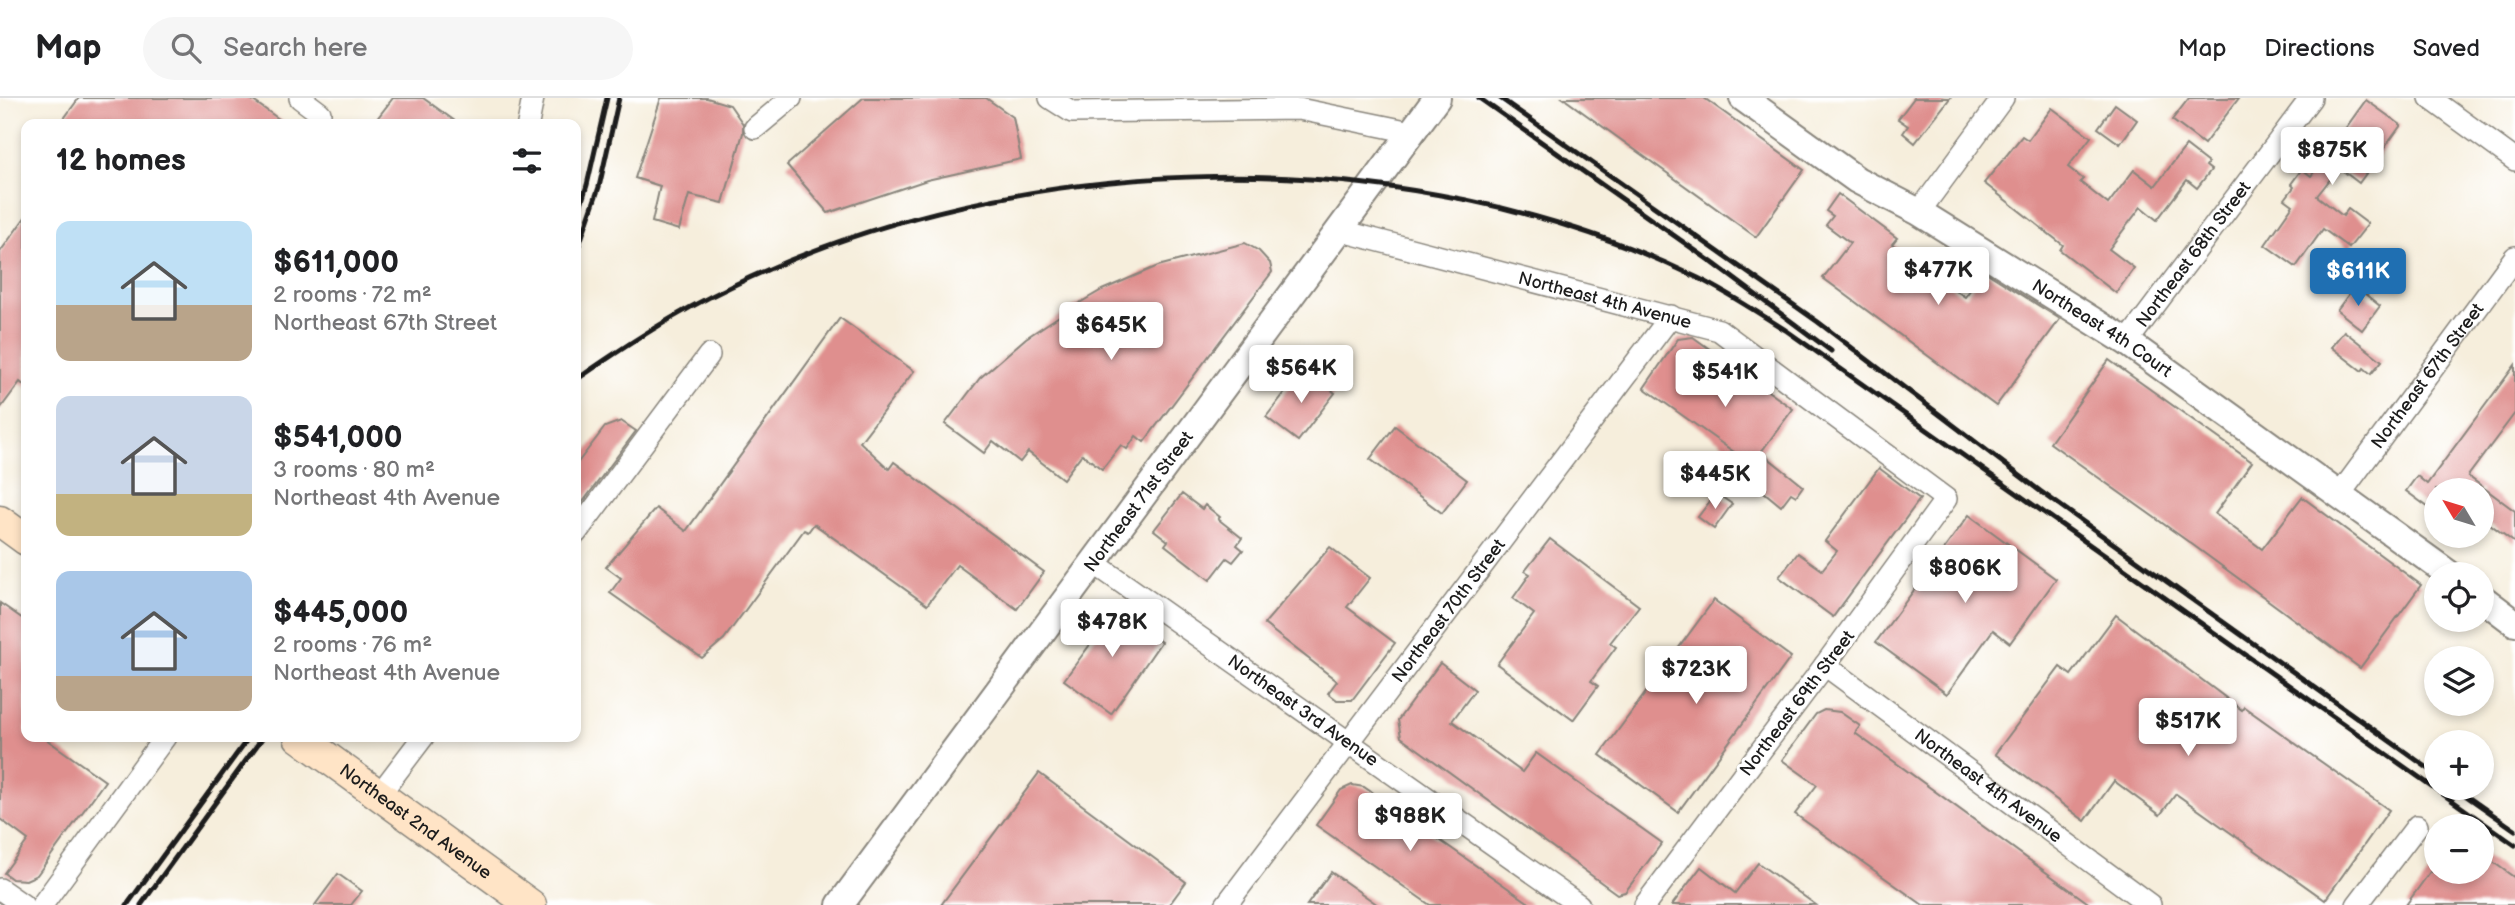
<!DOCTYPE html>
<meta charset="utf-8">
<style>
body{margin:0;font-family:"Balsamiq Sans",sans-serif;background:#f6f6f6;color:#202124;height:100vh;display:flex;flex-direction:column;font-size:26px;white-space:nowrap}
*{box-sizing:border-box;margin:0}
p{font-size:23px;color:#757577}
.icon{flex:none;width:38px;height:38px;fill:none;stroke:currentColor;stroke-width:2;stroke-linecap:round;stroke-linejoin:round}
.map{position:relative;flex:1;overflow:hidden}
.panel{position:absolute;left:21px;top:21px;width:560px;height:623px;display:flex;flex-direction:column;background:#fff;border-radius:14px;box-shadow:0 4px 10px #0003}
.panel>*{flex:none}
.needle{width:46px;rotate:308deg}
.fabs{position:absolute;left:2424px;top:380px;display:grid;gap:14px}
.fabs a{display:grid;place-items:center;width:70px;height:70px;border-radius:50%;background:#fff;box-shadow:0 4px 10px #0003;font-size:35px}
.price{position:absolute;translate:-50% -60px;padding:0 16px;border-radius:7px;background:#fff;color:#222;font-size:23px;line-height:46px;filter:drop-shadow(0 2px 4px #0008)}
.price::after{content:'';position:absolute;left:50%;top:42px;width:21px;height:16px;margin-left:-10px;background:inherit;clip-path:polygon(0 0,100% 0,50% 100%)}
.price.selected{background:#1f6fb2;color:#fff}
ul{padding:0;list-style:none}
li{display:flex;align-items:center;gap:21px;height:175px;padding:0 35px}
li span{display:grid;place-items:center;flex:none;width:196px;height:140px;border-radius:14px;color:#555}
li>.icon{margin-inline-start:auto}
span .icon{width:84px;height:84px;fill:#fffc;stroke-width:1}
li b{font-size:30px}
h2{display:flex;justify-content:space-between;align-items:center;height:84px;padding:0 35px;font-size:30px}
header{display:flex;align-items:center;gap:42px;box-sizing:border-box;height:98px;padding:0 35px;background:#fff;border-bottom:2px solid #e0e0e0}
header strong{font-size:33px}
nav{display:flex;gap:38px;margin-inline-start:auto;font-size:24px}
.search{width:490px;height:63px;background:#f6f6f6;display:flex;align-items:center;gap:18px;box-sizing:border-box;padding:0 24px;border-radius:38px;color:#757577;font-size:26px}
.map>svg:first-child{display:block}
.building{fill:#df8f8e}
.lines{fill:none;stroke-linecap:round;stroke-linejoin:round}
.minor-casing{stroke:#89857c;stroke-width:24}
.tertiary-casing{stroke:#89857c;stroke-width:30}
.secondary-casing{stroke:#89857c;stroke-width:33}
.minor{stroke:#fff;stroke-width:21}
.tertiary{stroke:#fff;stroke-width:26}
.secondary{stroke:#ffe4c6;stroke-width:30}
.rail{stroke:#1c1c1c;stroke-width:5}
.labels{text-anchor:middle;stroke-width:6;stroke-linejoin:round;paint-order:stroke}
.street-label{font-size:18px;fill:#1c1c1c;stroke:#fff}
</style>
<header>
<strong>Map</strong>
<div class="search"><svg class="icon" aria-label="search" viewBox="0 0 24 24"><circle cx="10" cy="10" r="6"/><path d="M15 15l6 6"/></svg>Search here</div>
<nav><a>Map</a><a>Directions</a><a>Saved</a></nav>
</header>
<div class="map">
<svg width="2515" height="807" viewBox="0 0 2515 807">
<rect width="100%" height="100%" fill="#fff"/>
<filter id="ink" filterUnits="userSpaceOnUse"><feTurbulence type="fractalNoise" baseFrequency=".0143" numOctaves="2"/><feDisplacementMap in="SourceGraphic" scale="14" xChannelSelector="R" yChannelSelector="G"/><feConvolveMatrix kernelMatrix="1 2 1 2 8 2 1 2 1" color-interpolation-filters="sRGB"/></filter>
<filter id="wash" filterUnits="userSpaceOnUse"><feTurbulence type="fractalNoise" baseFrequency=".00686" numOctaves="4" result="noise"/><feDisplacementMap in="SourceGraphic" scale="28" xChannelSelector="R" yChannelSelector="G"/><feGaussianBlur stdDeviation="1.57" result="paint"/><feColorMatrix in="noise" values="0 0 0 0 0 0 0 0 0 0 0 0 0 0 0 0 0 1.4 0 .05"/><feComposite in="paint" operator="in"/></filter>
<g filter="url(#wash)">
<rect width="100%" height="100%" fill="#f6eedc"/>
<g id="blocks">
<g class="building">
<polygon points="79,0 249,0 286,26 60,26"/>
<polygon points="393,0 423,0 459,26 373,26"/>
<polygon points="661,0 707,0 730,7 743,26 743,35 723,105 689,97 679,132 652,124 660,88 635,80"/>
<polygon points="863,0 986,0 1013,19 1021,61 927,82 828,115 787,67"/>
<polygon points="1563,0 1704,0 1804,72 1756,139"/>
<polygon points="1914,0 1950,0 1915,45 1903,35 1908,28 1898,21"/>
<polygon points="2189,0 2239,0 2204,46 2172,22"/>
<polygon points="2366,2 2401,27 2359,85 2339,70 2317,98 2343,118 2348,111 2368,126 2349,150 2323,131 2296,169 2265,147 2293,107 2285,101 2294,89 2291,86 2302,71 2311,78"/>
<polygon points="2115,6 2137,22 2120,46 2098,30"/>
<polygon points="2052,10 2091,39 2068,69 2083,81 2080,84 2108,106 2134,72 2155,88 2186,48 2208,65 2206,68 2211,72 2197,90 2187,82 2157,122 2141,109 2109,151 2134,170 2116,195 2060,152 2063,147 1984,85 2022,38 2028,42"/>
<polygon points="1838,96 1897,140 1892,146 1965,199 1984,173 2060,221 1996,308 1823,180 1850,145 1826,127 1833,118 1826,113"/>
<polygon points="26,118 26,289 20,284 0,311 0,154"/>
<polygon points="1245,145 1259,153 1270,165 1272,174 1144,344 1136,338 1127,351 1121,347 1102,371 1082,356 1063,381 1028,354 1020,364 993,343 984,355 945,326 980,280 1026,240 1076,207 1102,192 1158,168"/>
<polygon points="2355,188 2380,208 2362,232 2337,212"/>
<polygon points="840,220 914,273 860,344 889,371 894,364 1044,474 1017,511 957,467 927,507 814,426 808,434 804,432 724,541 702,560 610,495 621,480 606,469 656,410 686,433"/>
<polygon points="2344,233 2382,263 2371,276 2364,270 2362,273 2331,249"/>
<polygon points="1693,239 1793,311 1761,354 1803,388 1796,398 1791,395 1781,408 1753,385 1762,374 1644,290 1678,241"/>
<polygon points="2109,262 2252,364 2215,416 2262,451 2302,399 2421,487 2360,570 2193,447 2050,345"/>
<polygon points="2515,267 2515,315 2468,378 2515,413 2515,445 2482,420 2482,392 2436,392 2436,415 2406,393 2417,378 2427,386"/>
<polygon points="1304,270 1335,295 1298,343 1266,319"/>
<polygon points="621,323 636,333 576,413 576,367 605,329"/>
<polygon points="1395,328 1467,382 1442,415 1370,361"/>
<polygon points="1879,370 1920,401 1833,519 1779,479 1798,455 1822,472 1837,453 1825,443"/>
<polygon points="1716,395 1732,406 1714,431 1698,419"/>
<polygon points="1182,396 1202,411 1205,407 1220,419 1218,421 1242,440 1237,447 1243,452 1233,464 1227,460 1210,482 1165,447 1168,443 1154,432"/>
<polygon points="1969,417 2056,481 2010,545 1993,532 1947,596 1876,544"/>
<polygon points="1550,441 1639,508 1610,545 1616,549 1591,583 1598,588 1573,622 1497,566 1534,516 1513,500 1530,476 1525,473"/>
<polygon points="1330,449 1370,480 1347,509 1395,545 1352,602 1337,602 1328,595 1337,583 1264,526"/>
<polygon points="1714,502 1791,559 1678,714 1600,657"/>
<polygon points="0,505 26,523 26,639 43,639 105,683 37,777 26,782 12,781 4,775 28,742 0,721"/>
<polygon points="1109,507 1161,544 1111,616 1064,582 1100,533 1089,524 1098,510"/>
<polygon points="2116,517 2242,612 2244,609 2389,712 2325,802 2176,696 2160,717 2114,683 2085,723 1995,656 2060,569 2071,577"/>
<polygon points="1440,565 1475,592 1452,623 1522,674 1536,655 1662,745 1625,794 1617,796 1401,639 1398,622"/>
<polygon points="1824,612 1840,614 1860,628 1855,635 2091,807 1923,807 1795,716 1817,687 1782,662 1816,616"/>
<polygon points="1039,675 1186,784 1169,807 941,807"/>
<polygon points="1352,687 1364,689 1532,807 1430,807 1316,727 1341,692"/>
<polygon points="2482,756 2515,780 2515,807 2406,807 2430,774 2482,774"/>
<polygon points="1758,765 1816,807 1672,807 1701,769 1735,795"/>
<polygon points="1331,774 1378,807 1307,807"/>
<polygon points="338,776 362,793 351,807 315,807"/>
</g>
</g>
</g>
<g filter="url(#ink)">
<use href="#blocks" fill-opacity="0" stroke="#89857c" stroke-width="2"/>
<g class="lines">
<defs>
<g id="minor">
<polyline points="300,0 320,15"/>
<polyline points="1050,0 1072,14 1299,11 1411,34"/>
<polyline points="2430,0 2515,62"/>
<polyline points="528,26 533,0"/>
<polyline points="755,30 791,0"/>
<polyline points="1919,114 2003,0"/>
<path id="s1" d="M1338 132 1719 232 1946 401 1825 567 1645 807"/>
<path id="s2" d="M2127 244 2311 0"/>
<path id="s3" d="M2340 396 2515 159"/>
<polyline points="576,435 709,257"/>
<path id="s4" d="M1094 465 1579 807"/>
<path id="s5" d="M1825 567 2150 807"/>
<polyline points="379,697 423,639"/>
<polyline points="0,791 23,807"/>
<polyline points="42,807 165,639"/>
<path id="s6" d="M1226 807 1671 218"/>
<polyline points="2357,807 2417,728"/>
</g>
<g id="tertiary">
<path id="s7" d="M1743 0 1857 82 1919 114 2127 244 2449 476"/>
<polyline points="2482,500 2515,525"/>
<path id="s8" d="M840 807 1437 0"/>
</g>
<g id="secondary">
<polyline points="0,423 26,442"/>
<path id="s9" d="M299 639 531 807"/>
</g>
</defs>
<use href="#minor" class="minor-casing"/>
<use href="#tertiary" class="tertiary-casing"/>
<use href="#secondary" class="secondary-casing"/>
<use href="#minor" class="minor"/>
<use href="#tertiary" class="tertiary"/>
<use href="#secondary" class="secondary"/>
<g class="rail">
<polyline points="1479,0 1713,165 1831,253"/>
<polyline points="1500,0 1818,224 2040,393 2436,676"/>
<polyline points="576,122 587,87 607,0"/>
<polyline points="576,156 599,89 619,0"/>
<path d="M576 282C625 248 675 215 730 189 1019 48 1408 38 1698 180 1729 195 1758 215 1787 233L2515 747"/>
<polyline points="2455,690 2515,732"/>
<polyline points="127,807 249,639"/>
<polyline points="141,807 263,639"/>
</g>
</g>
</g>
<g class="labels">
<g class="street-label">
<text dy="6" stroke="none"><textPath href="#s2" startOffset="110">Northeast 68th Street</textPath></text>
<text dy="6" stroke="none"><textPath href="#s1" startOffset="276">Northeast 4th Avenue</textPath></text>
<text dy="6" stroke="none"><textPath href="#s7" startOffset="427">Northeast 4th Court</textPath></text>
<text dy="6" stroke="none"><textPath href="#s3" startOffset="147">Northeast 67th Street</textPath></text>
<text dy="6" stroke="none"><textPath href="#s8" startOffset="502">Northeast 71st Street</textPath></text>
<text dy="6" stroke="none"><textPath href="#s6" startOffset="369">Northeast 70th Street</textPath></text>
<text transform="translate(1797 605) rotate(-53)" y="6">Northeast 69th Street</text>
<text dy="6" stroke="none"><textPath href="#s4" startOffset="256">Northeast 3rd Avenue</textPath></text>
<text dy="6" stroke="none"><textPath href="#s5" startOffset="203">Northeast 4th Avenue</textPath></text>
<text dy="6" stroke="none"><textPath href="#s9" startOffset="144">Northeast 2nd Avenue</textPath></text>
</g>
</g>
</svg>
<div class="fabs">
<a><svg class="needle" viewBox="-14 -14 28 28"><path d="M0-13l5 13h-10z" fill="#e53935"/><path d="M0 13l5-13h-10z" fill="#757577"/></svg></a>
<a><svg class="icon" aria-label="locate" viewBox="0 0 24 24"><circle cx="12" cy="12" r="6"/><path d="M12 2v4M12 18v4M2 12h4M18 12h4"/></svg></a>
<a><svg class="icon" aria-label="layers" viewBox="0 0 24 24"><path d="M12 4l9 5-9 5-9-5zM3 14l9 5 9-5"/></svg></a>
<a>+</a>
<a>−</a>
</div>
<b class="price" style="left:2332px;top:89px">$875K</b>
<b class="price" style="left:1938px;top:209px">$477K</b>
<b class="price selected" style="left:2358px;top:210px">$611K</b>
<b class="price" style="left:1111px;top:264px">$645K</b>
<b class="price" style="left:1301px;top:307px">$564K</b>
<b class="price" style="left:1725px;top:311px">$541K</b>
<b class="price" style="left:1715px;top:413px">$445K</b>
<b class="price" style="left:1965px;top:507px">$806K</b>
<b class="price" style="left:1112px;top:561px">$478K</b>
<b class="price" style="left:1696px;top:608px">$723K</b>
<b class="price" style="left:2188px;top:660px">$517K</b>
<b class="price" style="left:1410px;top:755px">$988K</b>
<section class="panel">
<h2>12 homes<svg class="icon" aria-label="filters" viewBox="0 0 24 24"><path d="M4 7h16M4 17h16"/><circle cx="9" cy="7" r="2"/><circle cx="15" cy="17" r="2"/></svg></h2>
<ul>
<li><span style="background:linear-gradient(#bfe0f5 60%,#b9a48a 0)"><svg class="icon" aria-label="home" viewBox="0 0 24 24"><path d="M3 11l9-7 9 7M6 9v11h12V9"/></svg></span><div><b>$611,000</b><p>2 rooms · 72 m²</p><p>Northeast 67th Street</p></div></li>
<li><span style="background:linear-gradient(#c9d6e8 70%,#c2b280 0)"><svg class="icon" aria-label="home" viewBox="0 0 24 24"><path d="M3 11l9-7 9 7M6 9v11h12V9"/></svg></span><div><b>$541,000</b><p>3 rooms · 80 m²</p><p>Northeast 4th Avenue</p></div></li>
<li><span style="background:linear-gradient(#a9c7e8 75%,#b9a48a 0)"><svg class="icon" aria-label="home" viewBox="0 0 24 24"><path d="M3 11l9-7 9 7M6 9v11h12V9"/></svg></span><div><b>$445,000</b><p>2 rooms · 76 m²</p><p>Northeast 4th Avenue</p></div></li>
</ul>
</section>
</div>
